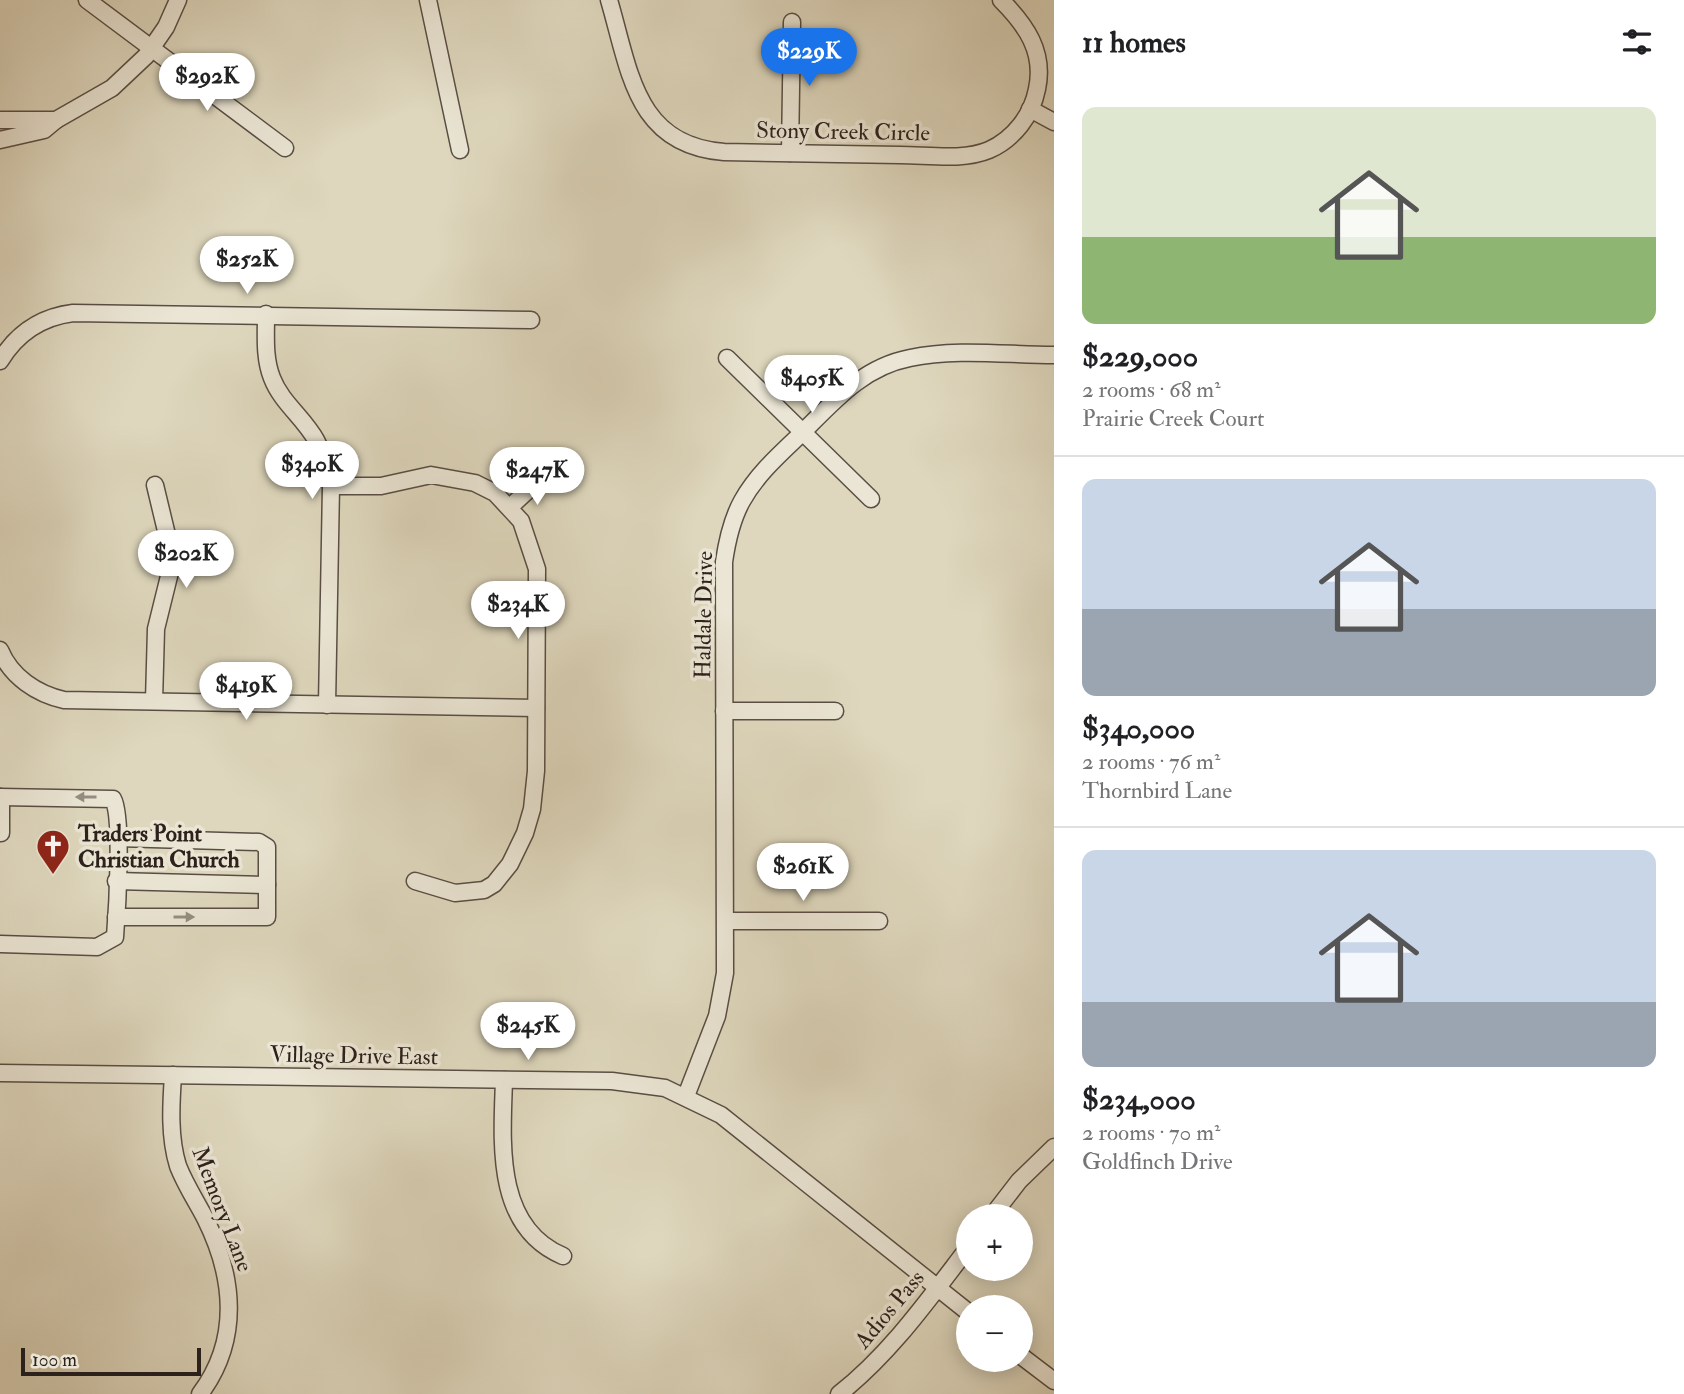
<!DOCTYPE html>
<meta charset="utf-8">
<style>
body{margin:0;font-family:"IM FELL Double Pica",serif;background:#f6f6f6;color:#202124;height:100vh;display:flex;flex-direction:column;font-size:26px;white-space:nowrap}
*{box-sizing:border-box;margin:0}
p{font-size:23px;color:#757577}
.icon{flex:none;width:38px;height:38px;fill:none;stroke:currentColor;stroke-width:2;stroke-linecap:round;stroke-linejoin:round}
.map{position:relative;flex:1;overflow:hidden}
.drawer{display:flex;flex-direction:column;background:#fff;width:630px}
.drawer>*{flex:none}
.buttons{position:absolute;left:956px;top:1204px;display:grid;gap:14px}
.buttons a{display:grid;place-items:center;width:77px;height:77px;border-radius:50%;background:#fff;box-shadow:0 4px 18px #0003;font-size:35px}
.scale{position:absolute;left:21px;bottom:18px;width:180px;box-sizing:border-box;padding-left:7px;border:4px solid #2d211b;border-top:0;font-size:19px;line-height:24px;white-space:nowrap;color:#2d211b;-webkit-text-stroke:5px #eae5d4;paint-order:stroke}
.price{position:absolute;translate:-50% -60px;padding:0 16px;border-radius:24px;background:#fff;color:#222;font-size:23px;line-height:46px;filter:drop-shadow(0 2px 4px #0008)}
.price::after{content:'';position:absolute;left:50%;top:42px;width:21px;height:16px;margin-left:-10px;background:inherit;clip-path:polygon(0 0,100% 0,50% 100%)}
.price.current{background:#1a73e8;color:#fff}
ul{padding:0;list-style:none}
li{display:grid;align-content:center;gap:14px;height:371px;padding:0 28px}
li+li{border-top:2px solid #e0e0e0}
li span{display:grid;place-items:center;height:217px;border-radius:14px;color:#555}
li>.icon{margin-inline-start:auto}
span .icon{width:126px;height:126px;fill:#fffc;stroke-width:1}
li b{font-size:30px}
h2{display:flex;justify-content:space-between;align-items:center;height:84px;padding:0 28px;font-size:30px}
main{display:flex;flex:1;min-height:0}
.map>svg:first-child{display:block}
.lines{fill:none;stroke-linecap:round;stroke-linejoin:round}
.minor-casing{stroke:#594e44;stroke-width:19}
.minor{stroke:#eae5d4;stroke-width:16}
.oneway{fill:#958d81}
.labels{text-anchor:middle;stroke-width:7;stroke-linejoin:round;paint-order:stroke}
.street-label{font-size:23px;fill:#2d211b;stroke:#eae5d4}
.poi-label{font-size:23px;font-weight:bold;fill:#2d211b;stroke:#eae5d4;text-anchor:start}
</style>
<main>
<div class="map">
<svg width="1054" height="1394" viewBox="0 0 1054 1394">
<rect width="100%" height="100%" fill="#ded7bd"/>
<filter id="stains"><feTurbulence type="fractalNoise" baseFrequency=".00286" numOctaves="4"/><feColorMatrix values="0 0 0 0 .2 0 0 0 0 .09 0 0 0 0 .02 0 0 0 .5 -.17"/></filter>
<radialGradient id="worn" r=".72"><stop offset=".6" stop-color="#630" stop-opacity="0"/><stop offset="1" stop-color="#630" stop-opacity=".3"/></radialGradient>
<g class="lines">
<defs>
<g id="minor">
<polyline points="87,0 285,148"/>
<polyline points="428,0 460,150"/>
<path d="M609 0C630 71 635 145 724 152 782 153 841 154 900 155 928 155 963 161 989 150 1014 139 1032 115 1037 89 1045 52 1026 25 1001 0"/>
<polyline points="1030,109 1054,122"/>
<polyline points="0,120 56,120 112,88 146,56 166,27 178,0"/>
<polyline points="0,140 44,130 56,120"/>
<polyline points="790,153 792,22"/>
<path d="M266 314C266 336 264 358 272 378 281 402 304 418 316 440 324 454 328 469 331 486L327 705"/>
<polyline points="727,358 871,499"/>
<path d="M0 361C17 333 41 317 73 313L531 320"/>
<polyline points="331,486 381,486 431,475 475,483 495,493 521,521 537,569 536,771 532,809 525,833 510,864 494,884 484,890 455,893 415,881"/>
<polyline points="510,507 539,480"/>
<path d="M0 650C11 677 37 694 64 700L536 708"/>
<polyline points="154,701 156,629 173,560 155,485"/>
<polyline points="724,711 835,711"/>
<path d="M0 797 113 799C123 817 117 912 115 937L97 947 0 944"/>
<polyline points="1,833 1,797"/>
<polyline points="116,881 267,885"/>
<polyline points="116,917 267,917 267,847 259,842 117,838"/>
<polyline points="726,921 879,921"/>
<polyline points="0,1073 612,1081 665,1088 721,1115 968,1312"/>
<path d="M173 1075C171 1105 169 1137 178 1166 185 1184 196 1201 205 1218 234 1276 241 1339 200 1394"/>
<path d="M504 1080C502 1142 494 1227 563 1256"/>
<path d="M686 1096 717 1016 725 973 724 562C727 541 732 519 742 501 757 474 780 454 802 433 834 401 863 367 910 358 957 348 1007 355 1054 355"/>
<polyline points="992,1216 1019,1181 1054,1147"/>
<polyline points="1020,1355 1054,1381"/>
<path d="M839 1394C890 1354 928 1300 968 1248"/>
</g>
</defs>
<use href="#minor" class="minor-casing"/>
<use href="#minor" class="minor"/>
</g>
<defs><path id="oneway-solid" d="M-6-.8H1V-3.2L6.5 0L1 3.2V.8H-6Z" transform="scale(1.75)"/></defs>
<g class="oneway">
<use href="#oneway-solid" transform="translate(86 797) rotate(180)"/>
<use href="#oneway-solid" transform="translate(184 917)"/>
</g>
<defs>
<symbol id="church-pin" viewBox="-11 -11 22 30"><path d="M0 17L-7.5 6A9.5 9.5 0 1 1 7.5 6Z" fill="#8f2418" stroke="#eae5d4"/><path d="M-1.2-6h2.4v3.5h3.3v2.4h-3.3V6h-2.4V-.1h-3.3v-2.4h3.3Z" fill="#fff"/></symbol>
</defs>
<g fill-rule="evenodd">
<use href="#church-pin" x="34" y="827" width="38" height="52"/>
</g>
<g class="labels">
<g class="street-label">
<text transform="translate(843 131) rotate(1)" y="8">Stony Creek Circle</text>
<text transform="translate(703 615) rotate(-89)" y="8">Haldale Drive</text>
<text transform="translate(354 1055) rotate(1)" y="8">Village Drive East</text>
<text transform="translate(223 1209) rotate(69)" y="8">Memory Lane</text>
<text transform="translate(889 1309) rotate(-50)" y="8">Adios Pass</text>
</g>
<g class="poi-label">
<text x="78" y="841">Traders Point<tspan x="78" dy="26">Christian Church</tspan></text>
</g>
</g>
<rect width="100%" height="100%" filter="url(#stains)"/>
<rect width="100%" height="100%" fill="url(#worn)"/>
</svg>
<div class="buttons">
<a>+</a>
<a>−</a>
</div>
<div class="scale">100 m</div>
<b class="price current" style="left:809px;top:88px">$229K</b>
<b class="price" style="left:207px;top:113px">$292K</b>
<b class="price" style="left:247px;top:296px">$252K</b>
<b class="price" style="left:812px;top:415px">$405K</b>
<b class="price" style="left:312px;top:501px">$340K</b>
<b class="price" style="left:537px;top:507px">$247K</b>
<b class="price" style="left:186px;top:590px">$202K</b>
<b class="price" style="left:518px;top:641px">$234K</b>
<b class="price" style="left:246px;top:722px">$419K</b>
<b class="price" style="left:803px;top:903px">$261K</b>
<b class="price" style="left:528px;top:1062px">$245K</b>
</div>
<section class="drawer">
<h2>11 homes<svg class="icon" aria-label="filters" viewBox="0 0 24 24"><path d="M4 7h16M4 17h16"/><circle cx="9" cy="7" r="2"/><circle cx="15" cy="17" r="2"/></svg></h2>
<ul>
<li><span style="background:linear-gradient(#dfe7d0 60%,#8fb573 0)"><svg class="icon" aria-label="home" viewBox="0 0 24 24"><path d="M3 11l9-7 9 7M6 9v11h12V9"/></svg></span><div><b>$229,000</b><p>2 rooms · 68 m²</p><p>Prairie Creek Court</p></div></li>
<li><span style="background:linear-gradient(#c9d6e8 60%,#9aa5b1 0)"><svg class="icon" aria-label="home" viewBox="0 0 24 24"><path d="M3 11l9-7 9 7M6 9v11h12V9"/></svg></span><div><b>$340,000</b><p>2 rooms · 76 m²</p><p>Thornbird Lane</p></div></li>
<li><span style="background:linear-gradient(#c9d6e8 70%,#9aa5b1 0)"><svg class="icon" aria-label="home" viewBox="0 0 24 24"><path d="M3 11l9-7 9 7M6 9v11h12V9"/></svg></span><div><b>$234,000</b><p>2 rooms · 70 m²</p><p>Goldfinch Drive</p></div></li>
</ul>
</section>
</main>
